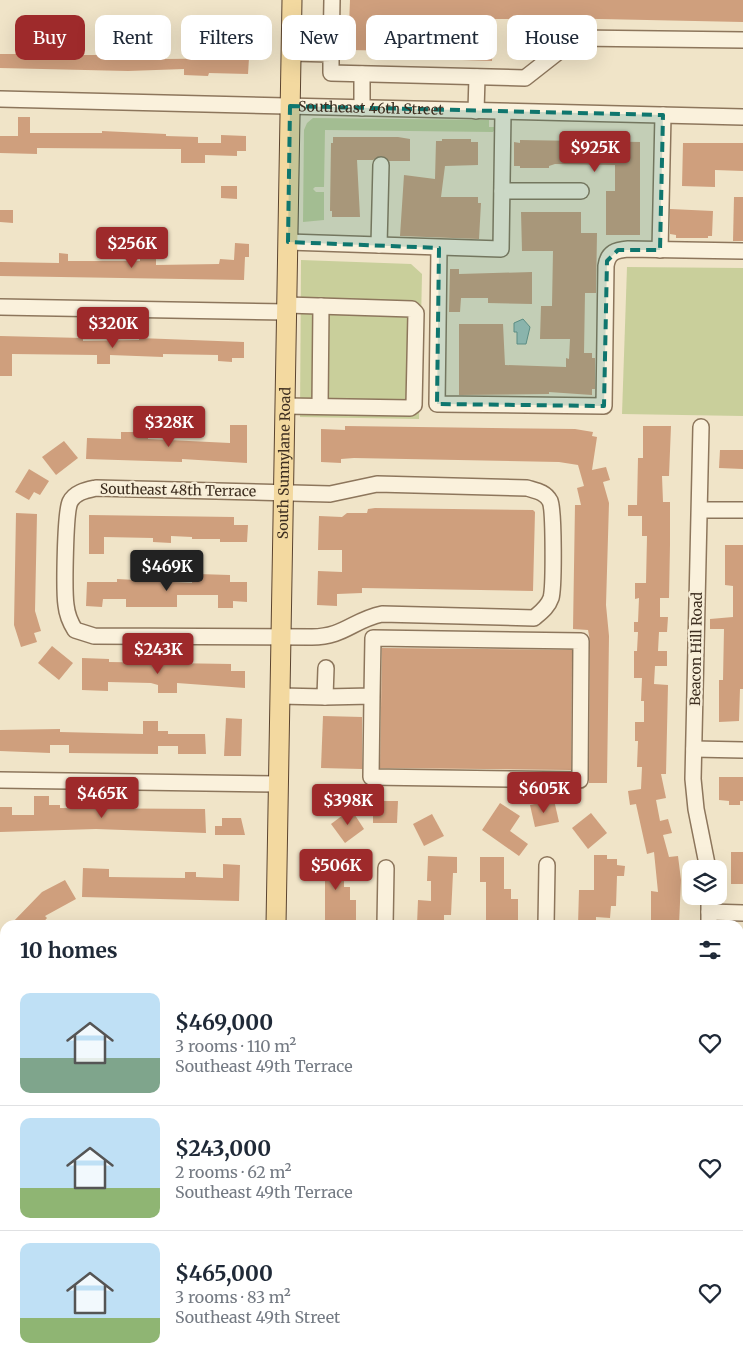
<!DOCTYPE html>
<meta charset="utf-8">
<style>
body{margin:0;font-family:Merriweather,serif;background:#f2f2f3;color:#1f2937;height:100vh;display:flex;flex-direction:column;font-size:19px;white-space:nowrap}
*{box-sizing:border-box;margin:0}
p{font-size:16px;color:#747a83}
.icon{flex:none;width:28px;height:28px;fill:none;stroke:currentColor;stroke-width:2;stroke-linecap:round;stroke-linejoin:round}
.map{position:relative;flex:1;overflow:hidden}
.drawer{position:absolute;left:0px;top:920px;width:744px;height:445px;display:flex;flex-direction:column;background:#fff;border-radius:15px 15px 0 0;box-shadow:0 5px 20px #0002}
.drawer>*{flex:none}
.top-card{position:absolute;left:15px;top:15px;width:714px;height:45px;display:flex;gap:10px}
.fabs{position:absolute;left:682px;top:860px;display:grid;gap:10px}
.fabs a{display:grid;place-items:center;width:45px;height:45px;border-radius:10px;background:#fff;box-shadow:0 5px 20px #0002;font-size:25px}
.price{position:absolute;translate:-50% -42px;padding:0 11px;border-radius:5px;background:#9e2a2b;color:#fff;font-size:16px;line-height:32px;filter:drop-shadow(0 1px 2px #0008)}
.price::after{content:'';position:absolute;left:50%;top:30px;width:15px;height:11px;margin-left:-8px;background:inherit;clip-path:polygon(0 0,100% 0,50% 100%)}
.price.on{background:#222;color:#fff}
ul{padding:0;list-style:none}
li{display:flex;align-items:center;gap:15px;height:125px;padding:0 20px}
li+li{border-top:1px solid #e0e1e3}
li span{display:grid;place-items:center;flex:none;width:140px;height:100px;border-radius:10px;color:#555}
li>.icon{margin-inline-start:auto}
span .icon{width:60px;height:60px;fill:#fffc;stroke-width:1}
li b{font-size:21px}
h2{display:flex;justify-content:space-between;align-items:center;height:60px;padding:0 20px;font-size:21px}
.pill{padding:0 18px;border-radius:10px;background:#fff;box-shadow:0 5px 20px #0002;font-size:18px;line-height:45px}
.pill.on{background:#9e2a2b;color:#fff}
.map>svg:first-child{display:block}
.green{fill:#c9cf9b}
.water{fill:#a9c4bc;stroke:#6f938a}
.building{fill:#cf9f7d}
.lines{fill:none;stroke-linecap:round;stroke-linejoin:round}
.minor-casing{stroke:#8d765c;stroke-width:18}
.major-casing{stroke:#5b4430;stroke-width:21}
.minor{stroke:#faf1dc;stroke-width:15}
.major{stroke:#f3d9a0;stroke-width:19}
.marked{fill:#0f766e;fill-opacity:0.2;stroke:#0f766e;stroke-width:4;stroke-dasharray:10 6;stroke-linejoin:round}
.labels{text-anchor:middle;stroke-width:4.5;stroke-linejoin:round;paint-order:stroke}
.street-label{font-size:14px;fill:#3d2e20;stroke:#f7eed8}
</style>
<div class="map">
<svg width="743" height="1365" viewBox="0 0 743 1365">
<rect width="100%" height="100%" fill="#f0e4c8"/>
<g class="green">
<polygon points="313,118 489,120 489,127 496,127 493,132 325,130 324,187 315,187 313,189 316,192 324,192 324,220 303,222 304,130 307,123"/>
<polygon points="301,260 411,264 422,274 419,419 300,417"/>
<polygon points="627,267 743,268 743,416 622,414"/>
</g>
<polygon class="water" points="523,319 530,327 526,344 517,344 517,332 514,332 514,323"/>
<g class="building">
<polygon points="350,0 743,0 743,22 551,18 551,46 546,50 514,49 514,19 493,19 492,61 462,60 462,52 348,50"/>
<polygon points="23,42 34,42 34,50 46,50 46,55 143,55 143,50 166,50 166,59 249,58 248,74 209,73 208,76 184,75 184,69 128,71 0,68 0,54 23,54"/>
<polygon points="18,117 30,117 30,133 102,133 102,131 166,134 166,136 198,137 198,143 221,143 221,135 246,136 246,151 237,151 237,156 205,155 205,163 181,163 181,149 37,148 37,154 0,153 0,136 18,136"/>
<polygon points="333,137 398,137 410,139 410,161 389,161 381,156 373,160 357,160 360,217 332,217 332,211 330,211 331,143 333,143"/>
<polygon points="442,139 471,139 471,142 478,142 478,165 445,166 441,197 478,197 478,203 481,203 479,239 400,236 404,175 435,179 436,141 442,141"/>
<polygon points="520,140 640,142 640,235 606,235 606,191 615,191 615,165 555,164 549,166 549,168 520,168 520,166 514,166 514,142 520,143"/>
<polygon points="683,143 743,143 743,171 715,170 715,187 682,186"/>
<polygon points="221,186 237,186 237,199 221,198"/>
<polygon points="734,197 743,197 743,241 733,241"/>
<polygon points="670,209 713,211 712,236 708,236 708,238 676,238 676,235 670,234"/>
<polygon points="0,210 13,210 13,223 0,222"/>
<polygon points="521,212 581,212 581,233 597,233 596,293 585,293 584,353 592,353 592,358 595,358 595,389 592,389 592,395 549,392 549,394 459,395 459,324 503,324 505,365 566,367 566,358 569,359 570,339 540,339 541,306 552,306 553,251 522,251"/>
<polygon points="235,243 249,244 249,257 245,257 244,280 0,276 0,262 59,263 59,253 68,254 68,261 140,261 140,256 156,257 156,265 219,264 220,259 234,260"/>
<polygon points="450,269 459,269 459,274 532,272 532,304 488,303 488,298 461,298 460,312 449,312"/>
<polygon points="0,336 83,338 83,341 139,340 139,338 244,342 244,358 232,358 232,362 218,361 218,355 163,354 163,357 110,355 110,364 97,364 97,355 12,354 12,376 0,376"/>
<polygon points="230,425 247,425 247,463 182,459 182,462 86,459 87,438 121,439 121,432 148,432 148,439 230,443"/>
<polygon points="345,426 575,429 593,432 592,436 597,437 592,470 606,467 610,480 603,482 609,503 606,605 609,636 607,783 589,783 590,641 588,630 573,629 575,505 581,505 577,488 584,486 578,465 559,462 354,458 341,459 341,463 321,462 321,429 345,430"/>
<polygon points="643,426 671,426 669,476 662,476 663,502 670,502 670,545 669,598 660,598 660,617 668,617 667,632 659,632 658,651 667,651 667,666 655,666 654,684 668,685 666,774 661,774 666,798 656,800 660,821 668,819 672,833 663,835 669,857 678,856 681,880 679,925 651,925 651,891 658,892 654,852 647,854 636,804 630,805 628,791 641,789 642,767 637,767 638,741 635,741 635,722 644,722 644,701 641,701 642,678 634,678 634,651 637,651 638,632 634,632 634,622 638,622 639,598 635,599 635,583 646,583 647,536 642,536 642,516 628,516 628,505 637,505 638,458 643,458"/>
<polygon points="64,441 78,458 56,475 42,457"/>
<polygon points="720,450 743,450 743,469 719,468"/>
<polygon points="29,469 49,481 40,495 34,492 29,500 15,492"/>
<polygon points="375,508 533,510 535,512 533,591 362,588 362,593 337,594 337,606 317,605 318,571 342,572 342,550 318,550 319,516 342,517 347,513 367,513 368,509"/>
<polygon points="16,513 37,514 35,611 41,631 34,633 37,642 21,647 14,625"/>
<polygon points="89,515 234,517 234,525 248,525 247,542 220,542 220,539 192,539 192,537 171,536 171,543 153,542 153,538 104,537 104,554 89,554"/>
<polygon points="725,545 743,545 743,689 740,689 739,721 719,722 719,680 723,680 724,629 710,629 710,619 733,617 733,586 725,585"/>
<polygon points="198,574 230,575 230,582 247,582 247,602 233,601 233,608 218,608 218,595 177,595 177,607 126,607 126,599 103,599 102,607 86,606 87,582 117,582 117,579 192,583 192,578 198,578"/>
<polygon points="52,646 73,663 59,680 38,663"/>
<polygon points="382,648 572,650 571,770 380,768"/>
<polygon points="82,658 109,659 109,662 231,664 231,671 245,671 245,688 177,683 177,693 158,693 158,685 151,683 108,682 108,691 82,690"/>
<polygon points="323,716 362,717 362,769 321,768"/>
<polygon points="226,718 242,719 241,756 224,756"/>
<polygon points="143,721 158,721 158,731 168,731 168,734 205,734 206,754 178,754 178,746 158,746 158,754 69,753 69,745 50,745 50,753 0,751 0,730 60,729 60,732 143,734"/>
<polygon points="719,777 743,777 743,801 740,801 740,805 729,805 729,801 719,800"/>
<polygon points="34,796 49,796 49,805 60,805 60,808 205,809 206,833 96,829 0,832 0,807 12,807 12,815 34,815"/>
<polygon points="554,800 559,822 535,827 530,805"/>
<polygon points="373,801 398,801 397,823 373,823"/>
<polygon points="500,803 520,816 510,831 528,844 519,856 482,830"/>
<polygon points="351,809 364,829 345,843 331,824"/>
<polygon points="591,813 607,833 588,849 572,828"/>
<polygon points="432,814 444,836 424,846 413,824"/>
<polygon points="222,818 241,818 245,835 215,835 215,826 222,826"/>
<polygon points="318,851 337,851 337,866 344,866 344,887 350,887 350,900 356,900 356,925 325,925 325,880 317,880"/>
<rect x="731" y="852" width="12" height="32"/>
<polygon points="594,855 607,855 607,859 617,859 617,865 625,866 624,876 617,876 616,906 611,906 610,918 596,917 596,925 578,925 579,890 594,890"/>
<polygon points="428,856 457,857 457,873 453,873 451,915 444,915 444,925 417,925 418,900 431,901 431,881 427,881"/>
<polygon points="480,857 504,857 504,889 511,889 511,899 518,899 518,925 486,925 486,882 480,882"/>
<polygon points="223,864 240,865 239,901 82,897 83,868 109,869 109,877 185,878 185,872 196,872 196,877 223,878"/>
<polygon points="65,880 76,899 45,916 47,918 41,925 10,925 42,892"/>
</g>
<g class="lines">
<defs>
<g id="minor">
<polyline points="291,53 331,54 331,73 525,78 576,38 743,40"/>
<polyline points="331,54 332,0"/>
<path id="s1" d="M0 99 743 117"/>
<polyline points="362,108 362,74"/>
<polyline points="476,111 477,77"/>
<polyline points="502,191 581,191"/>
<polyline points="288,242 501,249 503,112"/>
<polyline points="379,245 381,165"/>
<path d="M439 248 437 404 604 406 606 266C608 252 616 250 628 249L743 251"/>
<polyline points="660,250 663,115"/>
<polyline points="0,307 287,312"/>
<polyline points="285,406 410,408 414,405 416,313 412,309 287,305"/>
<polyline points="320,406 321,306"/>
<polyline points="701,427 693,779 696,809 708,869"/>
<path d="M377 484 527 488C537 491 545 492 550 501 554 510 554 588 551 598 548 607 541 612 534 618L382 614C353 620 344 637 312 637L94 636 75 630C70 622 67 615 66 605 64 591 65 513 70 502 75 492 87 490 96 488L330 494Z"/>
<polyline points="700,510 743,510"/>
<polyline points="280,696 325,697 326,668"/>
<polyline points="325,697 372,696 373,638 581,641 580,780 371,777 372,696"/>
<polyline points="694,749 743,750"/>
<polyline points="0,780 278,784"/>
<polyline points="709,912 743,913"/>
<polyline points="385,925 386,868"/>
<polyline points="546,925 547,865"/>
<polyline points="709,925 709,896"/>
<polyline points="739,1076 743,1076"/>
<polyline points="0,1166 5,1166"/>
<polyline points="233,1365 234,1360"/>
</g>
<g id="major">
<path id="s2" d="M276 925 292 0"/>
<polyline points="268,1365 268,1360"/>
</g>
</defs>
<use href="#minor" class="minor-casing"/>
<use href="#major" class="major-casing"/>
<use href="#minor" class="minor"/>
<use href="#major" class="major"/>
</g>
<path class="marked" d="M290 106 663 115 660 250H618L607 261 604 406 437 404 439 248 288 242Z"/>
<g class="labels">
<g class="street-label">
<text dy="5" stroke="none"><textPath href="#s1" startOffset="371">Southeast 46th Street</textPath></text>
<text dy="5" stroke="none"><textPath href="#s2" startOffset="462">South Sunnylane Road</textPath></text>
<text transform="translate(178 490) rotate(1)" y="5">Southeast 48th Terrace</text>
<text transform="translate(696 649) rotate(-89)" y="5">Beacon Hill Road</text>
</g>
</g>
</svg>
<div class="fabs">
<a><svg class="icon" aria-label="layers" viewBox="0 0 24 24"><path d="M12 4l9 5-9 5-9-5zM3 14l9 5 9-5"/></svg></a>
</div>
<b class="price" style="left:595px;top:173px">$925K</b>
<b class="price" style="left:132px;top:269px">$256K</b>
<b class="price" style="left:113px;top:349px">$320K</b>
<b class="price" style="left:169px;top:448px">$328K</b>
<b class="price on" style="left:167px;top:592px">$469K</b>
<b class="price" style="left:158px;top:675px">$243K</b>
<b class="price" style="left:544px;top:814px">$605K</b>
<b class="price" style="left:102px;top:819px">$465K</b>
<b class="price" style="left:348px;top:826px">$398K</b>
<b class="price" style="left:336px;top:891px">$506K</b>
<div class="top-card">
<a class="pill on">Buy</a>
<a class="pill">Rent</a>
<a class="pill">Filters</a>
<a class="pill">New</a>
<a class="pill">Apartment</a>
<a class="pill">House</a>
</div>
<section class="drawer">
<h2>10 homes<svg class="icon" aria-label="filters" viewBox="0 0 24 24"><path d="M4 7h16M4 17h16"/><circle cx="9" cy="7" r="2"/><circle cx="15" cy="17" r="2"/></svg></h2>
<ul>
<li><span style="background:linear-gradient(#bfe0f5 65%,#7fa58c 0)"><svg class="icon" aria-label="home" viewBox="0 0 24 24"><path d="M3 11l9-7 9 7M6 9v11h12V9"/></svg></span><div><b>$469,000</b><p>3 rooms · 110 m²</p><p>Southeast 49th Terrace</p></div><svg class="icon" aria-label="heart" viewBox="0 0 24 24"><path d="M12 20l-8-8c-3-5 5-10 8-4 3-6 11-1 8 4z"/></svg></li>
<li><span style="background:linear-gradient(#bfe0f5 70%,#8fb573 0)"><svg class="icon" aria-label="home" viewBox="0 0 24 24"><path d="M3 11l9-7 9 7M6 9v11h12V9"/></svg></span><div><b>$243,000</b><p>2 rooms · 62 m²</p><p>Southeast 49th Terrace</p></div><svg class="icon" aria-label="heart" viewBox="0 0 24 24"><path d="M12 20l-8-8c-3-5 5-10 8-4 3-6 11-1 8 4z"/></svg></li>
<li><span style="background:linear-gradient(#bfe0f5 75%,#8fb573 0)"><svg class="icon" aria-label="home" viewBox="0 0 24 24"><path d="M3 11l9-7 9 7M6 9v11h12V9"/></svg></span><div><b>$465,000</b><p>3 rooms · 83 m²</p><p>Southeast 49th Street</p></div><svg class="icon" aria-label="heart" viewBox="0 0 24 24"><path d="M12 20l-8-8c-3-5 5-10 8-4 3-6 11-1 8 4z"/></svg></li>
</ul>
</section>
</div>
